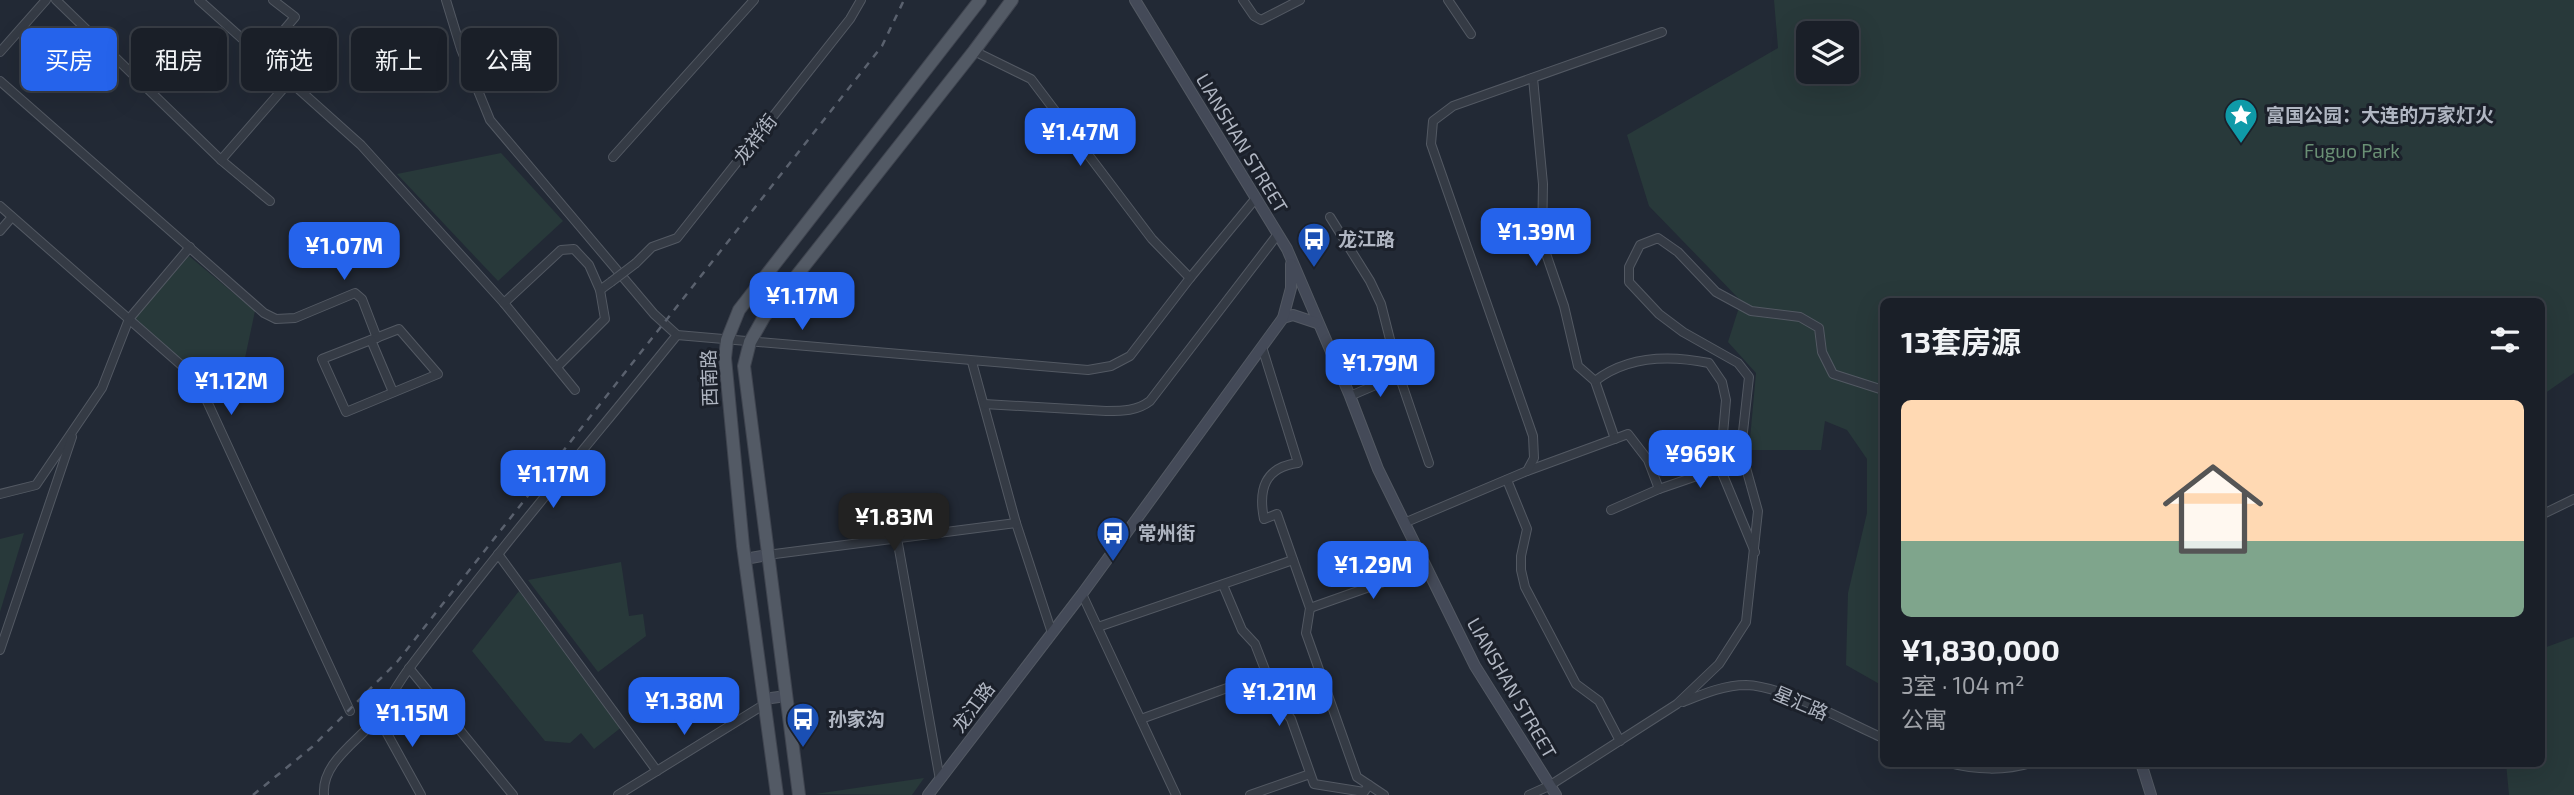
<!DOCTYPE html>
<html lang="zh">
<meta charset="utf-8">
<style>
body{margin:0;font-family:"Exo 2","Noto Sans SC",sans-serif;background:#232730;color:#f1f3f6;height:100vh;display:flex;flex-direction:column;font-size:26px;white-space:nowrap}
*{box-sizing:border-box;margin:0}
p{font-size:23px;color:#9fa2a8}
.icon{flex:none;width:38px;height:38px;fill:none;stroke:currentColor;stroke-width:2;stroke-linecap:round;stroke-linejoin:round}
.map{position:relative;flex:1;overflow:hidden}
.sheet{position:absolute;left:1880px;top:298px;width:665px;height:469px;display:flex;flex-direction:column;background:#1a1f28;border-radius:10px;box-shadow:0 7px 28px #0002,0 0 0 2px #383d45}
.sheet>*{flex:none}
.banner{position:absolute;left:21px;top:28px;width:665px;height:63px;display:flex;gap:14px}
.fabs{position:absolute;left:1796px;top:21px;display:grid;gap:14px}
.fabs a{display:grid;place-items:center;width:63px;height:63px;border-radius:10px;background:#1a1f28;box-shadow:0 7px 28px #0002,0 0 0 2px #383d45;font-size:35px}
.price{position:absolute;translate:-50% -60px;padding:0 16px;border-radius:14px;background:#2563eb;color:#fff;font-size:23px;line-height:46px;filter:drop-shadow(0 2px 4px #0008)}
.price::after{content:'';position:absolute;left:50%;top:42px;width:21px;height:16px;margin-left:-10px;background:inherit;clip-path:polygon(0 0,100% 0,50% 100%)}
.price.on{background:#222;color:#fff}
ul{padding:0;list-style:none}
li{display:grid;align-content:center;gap:14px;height:371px;padding:0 21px}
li+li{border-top:2px solid #383d45}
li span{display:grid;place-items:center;height:217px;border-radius:10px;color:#555}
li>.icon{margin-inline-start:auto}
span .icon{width:126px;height:126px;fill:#fffc;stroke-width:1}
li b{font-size:30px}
h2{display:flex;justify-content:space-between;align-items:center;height:84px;padding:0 21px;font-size:30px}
.pill{padding:0 24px;border-radius:10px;background:#1a1f28;box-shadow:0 7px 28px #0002,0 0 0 2px #383d45;font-size:24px;line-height:63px}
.pill.on{background:#2563eb;color:#fff}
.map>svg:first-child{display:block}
.green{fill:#28393a;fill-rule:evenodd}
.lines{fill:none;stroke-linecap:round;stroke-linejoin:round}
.street-casing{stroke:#535963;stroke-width:10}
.secondary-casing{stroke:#535963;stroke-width:12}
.primary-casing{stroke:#3f444f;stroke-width:14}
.street{stroke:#353b45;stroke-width:8}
.secondary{stroke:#444a58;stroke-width:10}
.primary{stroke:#535a65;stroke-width:12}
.rail{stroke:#5a616e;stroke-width:2.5;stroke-dasharray:7 7;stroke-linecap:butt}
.street-bridge-casing{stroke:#535963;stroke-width:10;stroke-linecap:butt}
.street-bridge{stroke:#353b45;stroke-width:8}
.labels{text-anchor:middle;stroke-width:6;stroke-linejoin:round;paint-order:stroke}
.poi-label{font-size:19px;font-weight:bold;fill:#b0b6c2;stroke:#1b202a;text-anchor:start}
.street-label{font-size:19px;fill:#b0b6c2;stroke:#1b202a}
.park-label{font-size:19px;fill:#6a9075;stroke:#1b202a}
</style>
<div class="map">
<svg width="2574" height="795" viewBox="0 0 2574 795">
<rect width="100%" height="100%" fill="#222935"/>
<g class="green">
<path d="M1774 0H2574V373L2541 396V301H1883V686L1846 665 1848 593 1867 513V459L1847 430 1825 421 1821 450H1749L1756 373 1728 342 1741 301 1649 206 1627 135 1778 48ZM1808 33H1846V72H1808Z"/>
<polygon points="501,153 563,221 498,281 397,174"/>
<polygon points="189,256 255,311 242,372 205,388 196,372 135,318"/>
<polygon points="24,533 0,612 0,539"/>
<polygon points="621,562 629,616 643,614 646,636 598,672 528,580"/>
<polygon points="519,591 623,726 594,749 581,733 570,743 545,741 472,651"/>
<polygon points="2574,637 2574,795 2509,795 2506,763 2541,763 2541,649"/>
<polygon points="924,778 912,795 815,794"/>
</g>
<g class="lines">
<defs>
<g id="street">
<polyline points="56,0 221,160 270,201"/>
<polyline points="199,0 361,145 504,303 575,390"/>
<polyline points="446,0 461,49 490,120 654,314 677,335 1088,370 1111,366 1130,356 1190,278 1256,198"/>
<polyline points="1243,0 1254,16 1261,20 1300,0"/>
<polyline points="1448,0 1471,34"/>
<polyline points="974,51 1031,79 1152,239 1190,278"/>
<polyline points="0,52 46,0"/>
<polyline points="261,57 295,17 273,0"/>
<polyline points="1533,78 1543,184 1542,242 1564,306 1578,366 1595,381 1615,439"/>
<polyline points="0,81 264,313 276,319 295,318 355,293 362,299 377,338"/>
<polyline points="613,157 754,0"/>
<polyline points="221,160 289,82"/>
<polyline points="0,206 188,371 200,386 350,711"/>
<polyline points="1330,217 1370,281 1381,304 1399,375 1429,463"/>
<polyline points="0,231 12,217"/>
<polyline points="636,263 652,247 677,238 850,19 861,0"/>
<polyline points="504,303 561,250 574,249 589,265 600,290 611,282"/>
<polygon points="399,329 438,374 346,412 322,359"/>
<polyline points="371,340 393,392"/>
<path d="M1262 347 1298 463C1265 467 1258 489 1264 519L1277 514 1310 608 1306 633 1357 777 1384 795"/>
<polyline points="972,362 1016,523 1052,633"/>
<polyline points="557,367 605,319 600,290"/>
<path d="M1595 381C1627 356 1670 355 1709 363L1722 382 1726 400 1720 468"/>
<polyline points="1350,396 1399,375"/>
<path d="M984 404 1106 411C1123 411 1137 411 1150 401L1278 234"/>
<polyline points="1527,471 1628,434 1648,460 1659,489"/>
<polyline points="1507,480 1527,529 1521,556 1521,570 1525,587 1576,684 1599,701 1620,741"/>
<polyline points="0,494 36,485 102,388 129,319 190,247"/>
<polyline points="1611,510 1659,489 1720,468 1755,552"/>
<polyline points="2541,515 2574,499"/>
<polyline points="1404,523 1527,471 1534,458 1533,436 1431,144 1433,121 1453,106 1662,32"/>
<polyline points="897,538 940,780"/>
<polyline points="498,554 657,771"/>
<polyline points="767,555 1016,523"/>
<polyline points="1223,585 1242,630 1255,644 1276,698 1291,719 1314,784 1364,792 1369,785"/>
<polyline points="1082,594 1176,795"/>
<polyline points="1310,608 1426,567"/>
<polyline points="1098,627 1293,560"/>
<polyline points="0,650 72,437"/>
<polyline points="409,668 513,795"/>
<path d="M1683 702C1703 694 1724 685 1746 685 1784 686 1846 722 1883 738"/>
<polyline points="378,717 421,795"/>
<polyline points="1141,719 1266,674"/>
<path d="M1949 763C1975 770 2005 771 2031 763"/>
<path d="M324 795C321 761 362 739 379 715 390 699 399 681 411 666 496 553 588 445 677 335"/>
<polyline points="618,795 765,704"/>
<polyline points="1250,795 1310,774"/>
<polyline points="1529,795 1549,786 1677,704 1719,664 1746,622 1758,511 1741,450 1749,377 1738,363 1683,332 1659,314 1629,282 1629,267 1640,245 1658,238 1678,252 1716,292 1751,311 1800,317 1819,328 1822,352 1833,374 1883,390"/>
</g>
<g id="secondary">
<polyline points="1135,0 1287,249 1350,396 1378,469 1475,666 1556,795"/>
<polyline points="1283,318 1293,315 1317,323"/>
<polyline points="745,559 767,555"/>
<polyline points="764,699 786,696"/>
<polyline points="2141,763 2151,795"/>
<polyline points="928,795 1082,594 1283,318 1291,288 1291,264"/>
</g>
<g id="primary">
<polyline points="777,795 743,546 725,358 727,340 739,310 980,0"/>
<polyline points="799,795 744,366 750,342 764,317 974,51 1012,0"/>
</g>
</defs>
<use href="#street" class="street-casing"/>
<use href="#secondary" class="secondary-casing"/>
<use href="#primary" class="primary-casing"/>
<use href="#street" class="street"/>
<use href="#secondary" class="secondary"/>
<use href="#primary" class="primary"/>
<polyline class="rail" points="253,795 312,747 397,662 882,46 904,0"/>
<defs>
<polyline id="street-bridge" points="611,282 636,263"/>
</defs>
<use href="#street-bridge" class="street-bridge-casing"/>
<use href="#street-bridge" class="street-bridge"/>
</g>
<defs>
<symbol id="sight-pin" viewBox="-11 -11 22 30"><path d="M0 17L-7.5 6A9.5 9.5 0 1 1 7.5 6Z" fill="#0f9aa8" stroke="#1b202a"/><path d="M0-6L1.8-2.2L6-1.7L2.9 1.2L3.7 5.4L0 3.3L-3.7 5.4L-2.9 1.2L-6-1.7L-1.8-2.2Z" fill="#fff"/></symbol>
<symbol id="bus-pin" viewBox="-11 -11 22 30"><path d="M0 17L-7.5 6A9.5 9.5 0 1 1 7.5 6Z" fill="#1a4fb4" stroke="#1b202a"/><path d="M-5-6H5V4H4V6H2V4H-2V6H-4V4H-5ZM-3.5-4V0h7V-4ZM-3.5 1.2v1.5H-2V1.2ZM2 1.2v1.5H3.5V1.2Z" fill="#fff"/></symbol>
</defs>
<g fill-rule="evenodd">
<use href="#sight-pin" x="2222" y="96" width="38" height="52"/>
<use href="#bus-pin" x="1295" y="220" width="38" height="52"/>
<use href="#bus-pin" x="1094" y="514" width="38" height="52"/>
<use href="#bus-pin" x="784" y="700" width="38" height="52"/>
</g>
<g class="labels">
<g class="poi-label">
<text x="2266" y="122">富国公园：大连的万家灯火</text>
<text x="1338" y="246">龙江路</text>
<text x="1138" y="540">常州街</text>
<text x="828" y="726">孙家沟</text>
</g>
<g class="street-label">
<text transform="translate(755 139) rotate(-52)" y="7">龙祥街</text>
<text transform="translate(1242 143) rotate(59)" y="7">LIANSHAN STREET</text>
<text transform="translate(709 378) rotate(-92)" y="7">西南路</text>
<text transform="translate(1512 688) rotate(60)" y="7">LIANSHAN STREET</text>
<text transform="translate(1801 703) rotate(23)" y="7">星汇路</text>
<text transform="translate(973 707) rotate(-53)" y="7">龙江路</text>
</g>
<g class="park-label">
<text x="2352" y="158">Fuguo Park</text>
</g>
</g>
</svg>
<div class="fabs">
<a><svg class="icon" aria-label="layers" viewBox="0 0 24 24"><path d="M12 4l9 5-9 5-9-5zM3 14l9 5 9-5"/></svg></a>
</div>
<b class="price" style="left:1080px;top:168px">¥1.47M</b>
<b class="price" style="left:1536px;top:268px">¥1.39M</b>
<b class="price" style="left:344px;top:282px">¥1.07M</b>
<b class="price" style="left:802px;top:332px">¥1.17M</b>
<b class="price" style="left:1380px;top:399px">¥1.79M</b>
<b class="price" style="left:231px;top:417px">¥1.12M</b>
<b class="price" style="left:1700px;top:490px">¥969K</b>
<b class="price" style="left:553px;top:510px">¥1.17M</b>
<b class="price on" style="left:894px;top:553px">¥1.83M</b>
<b class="price" style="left:1373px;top:601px">¥1.29M</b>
<b class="price" style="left:1279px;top:728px">¥1.21M</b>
<b class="price" style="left:684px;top:737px">¥1.38M</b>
<b class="price" style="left:412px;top:749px">¥1.15M</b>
<div class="banner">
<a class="pill on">买房</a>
<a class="pill">租房</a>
<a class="pill">筛选</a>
<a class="pill">新上</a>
<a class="pill">公寓</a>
</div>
<section class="sheet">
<h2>13套房源<svg class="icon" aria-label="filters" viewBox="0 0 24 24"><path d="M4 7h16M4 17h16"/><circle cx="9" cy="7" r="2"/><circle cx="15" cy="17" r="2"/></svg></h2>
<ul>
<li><span style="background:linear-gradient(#ffd9b3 65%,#7fa58c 0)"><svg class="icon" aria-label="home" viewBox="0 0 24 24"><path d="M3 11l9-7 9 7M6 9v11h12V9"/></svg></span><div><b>¥1,830,000</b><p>3室 · 104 m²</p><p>公寓</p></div></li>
</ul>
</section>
</div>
